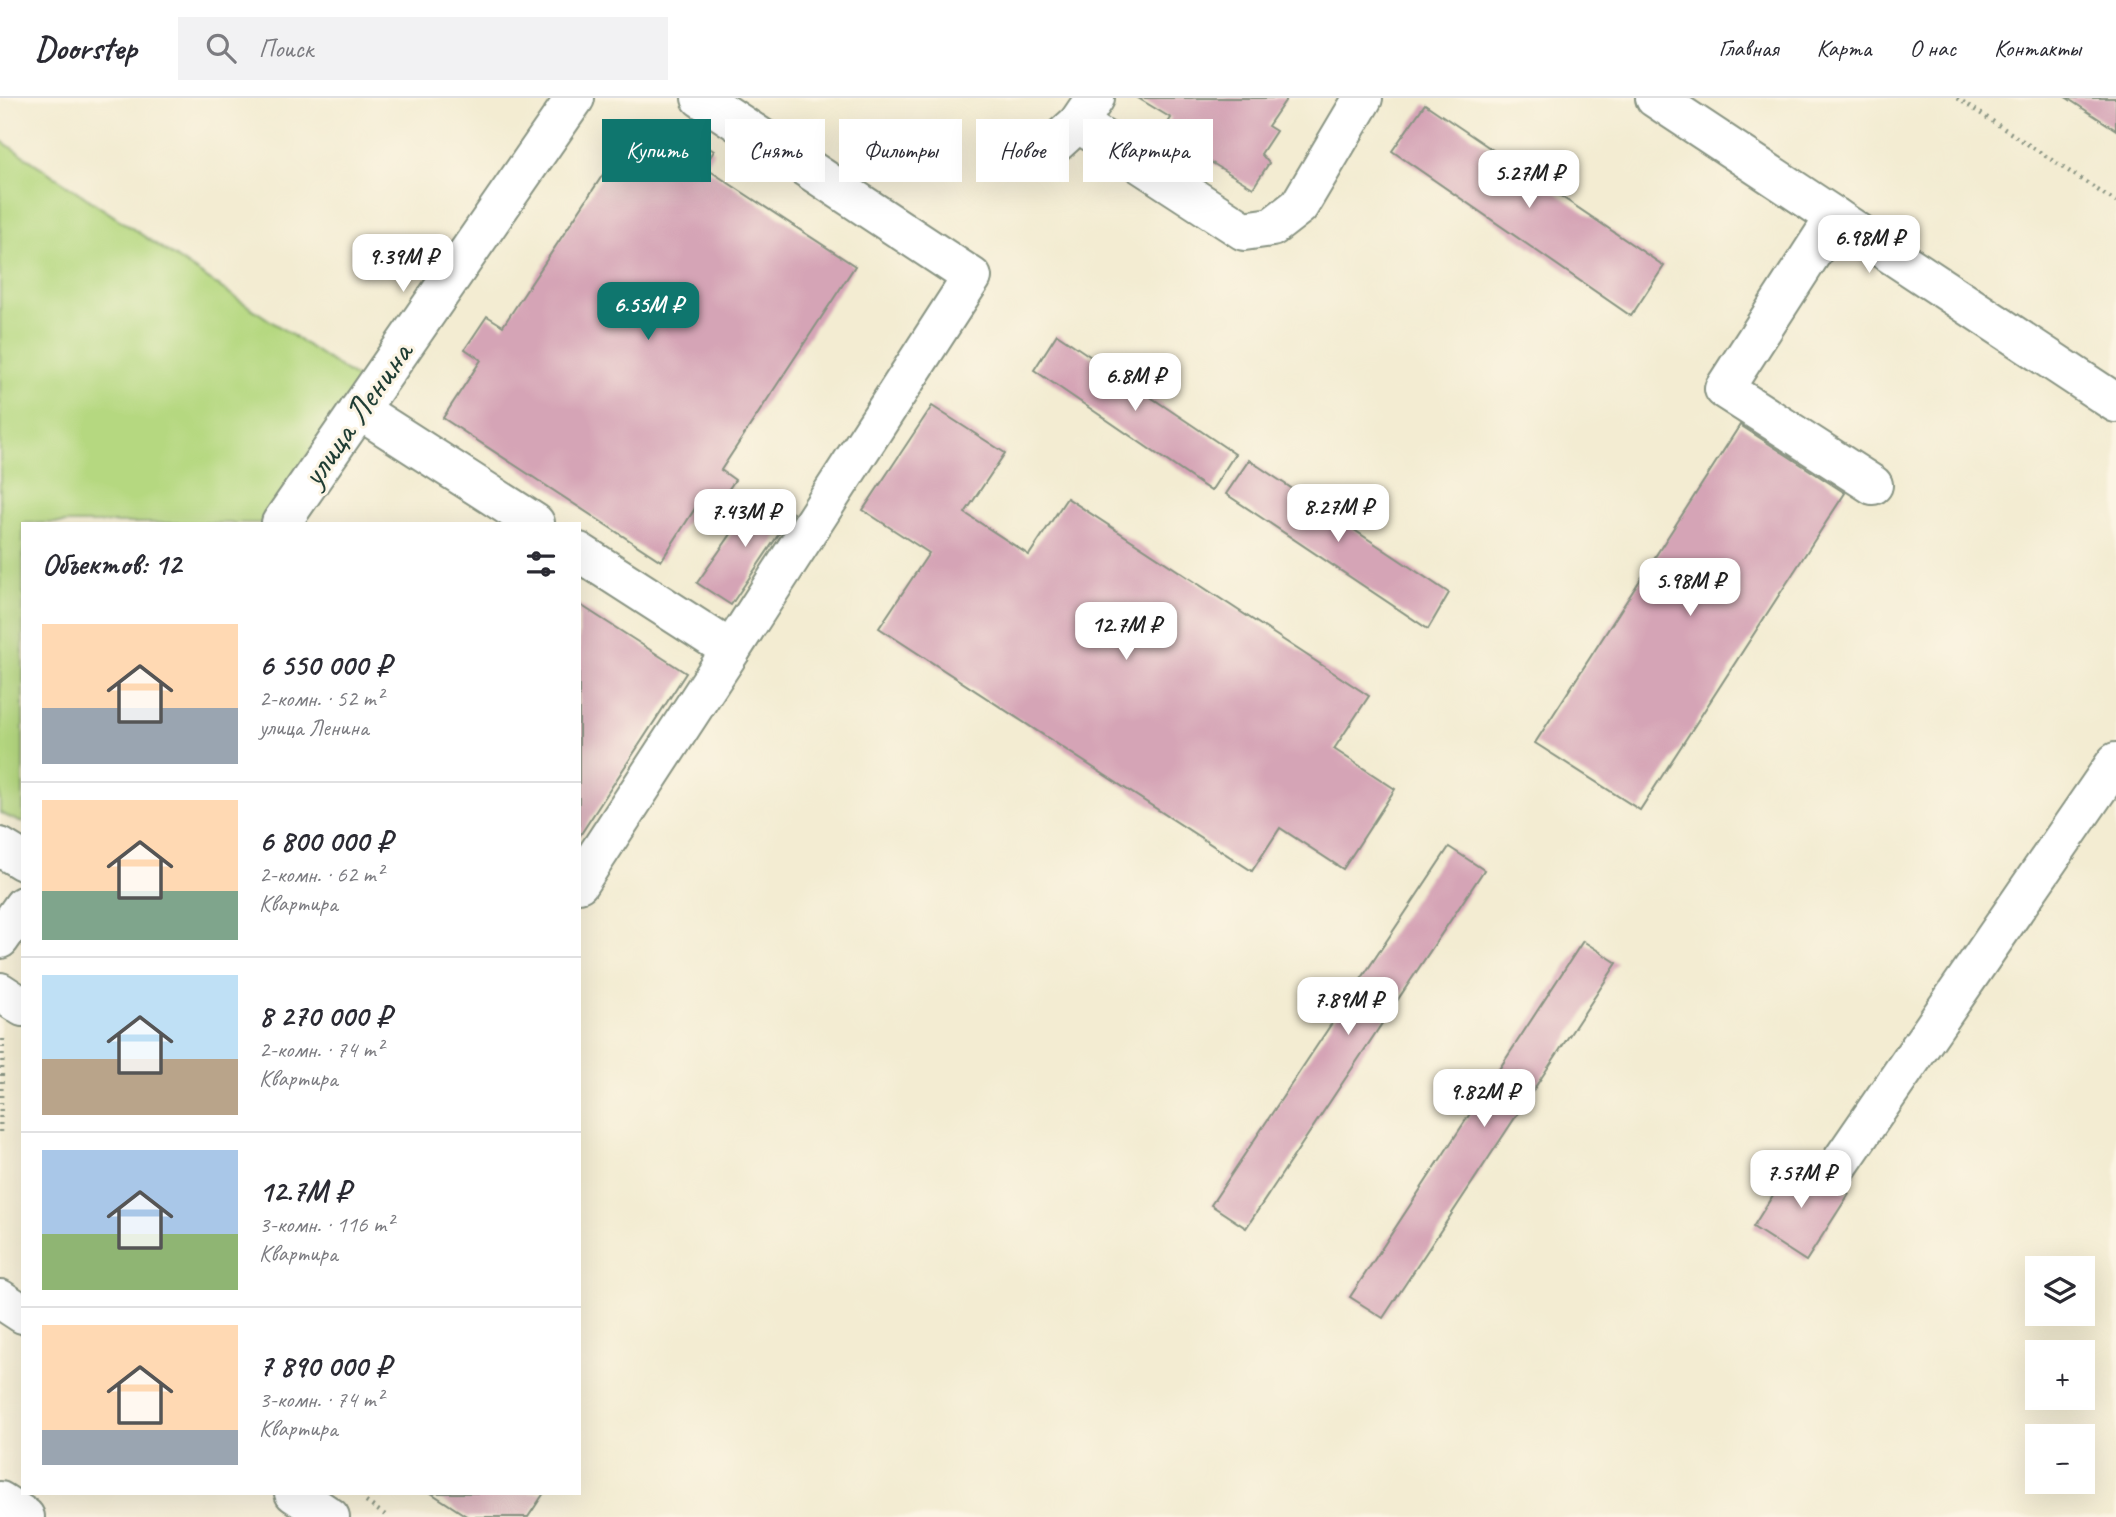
<!DOCTYPE html>
<html lang="ru">
<meta charset="utf-8">
<style>
body{margin:0;font-family:Caveat,sans-serif;background:#f2f2f3;color:#2b2b33;height:100vh;display:flex;flex-direction:column;font-size:26px;white-space:nowrap}
*{box-sizing:border-box;margin:0}
p{font-size:23px;color:#7c7c81}
.icon{flex:none;width:38px;height:38px;fill:none;stroke:currentColor;stroke-width:2;stroke-linecap:round;stroke-linejoin:round}
.map{position:relative;flex:1;overflow:hidden}
.panel{position:absolute;left:21px;top:424px;width:560px;height:973px;display:flex;flex-direction:column;background:#fff;border-radius:0px;box-shadow:0 7px 28px #0002}
.panel>*{flex:none}
.banner{position:absolute;left:602px;top:21px;width:665px;height:63px;display:flex;gap:14px}
.tools{position:absolute;left:2025px;top:1158px;display:grid;gap:14px}
.tools a{display:grid;place-items:center;width:70px;height:70px;border-radius:0px;background:#fff;box-shadow:0 7px 28px #0002;font-size:35px}
.price{position:absolute;translate:-50% -60px;padding:0 16px;border-radius:14px;background:#fff;color:#222;font-size:23px;line-height:46px;filter:drop-shadow(0 2px 4px #0008)}
.price::after{content:'';position:absolute;left:50%;top:42px;width:21px;height:16px;margin-left:-10px;background:inherit;clip-path:polygon(0 0,100% 0,50% 100%)}
.price.selected{background:#0f766e;color:#fff}
ul{padding:0;list-style:none}
li{display:flex;align-items:center;gap:21px;height:175px;padding:0 21px}
li+li{border-top:2px solid #e1e1e2}
li span{display:grid;place-items:center;flex:none;width:196px;height:140px;border-radius:0px;color:#555}
li>.icon{margin-inline-start:auto}
span .icon{width:84px;height:84px;fill:#fffc;stroke-width:1}
li b{font-size:30px}
h2{display:flex;justify-content:space-between;align-items:center;height:84px;padding:0 21px;font-size:30px}
.tag{padding:0 24px;border-radius:0px;background:#fff;box-shadow:0 7px 28px #0002;font-size:24px;line-height:63px}
.tag.selected{background:#0f766e;color:#fff}
header{display:flex;align-items:center;gap:42px;box-sizing:border-box;height:98px;padding:0 35px;background:#fff;border-bottom:2px solid #e1e1e2}
header strong{font-size:33px}
nav{display:flex;gap:38px;margin-inline-start:auto;font-size:24px}
.search{width:490px;height:63px;background:#f2f2f3;display:flex;align-items:center;gap:18px;box-sizing:border-box;padding:0 24px;border-radius:0px;color:#7c7c81;font-size:26px}
.map>svg:first-child{display:block}
.green{fill:#b5d880;stroke:#6a8a5a;stroke-width:2}
.building{fill:#d5a4b6}
.lines{fill:none;stroke-linecap:round;stroke-linejoin:round}
.minor-casing{stroke:#899483;stroke-width:42}
.major-casing{stroke:#899483;stroke-width:42}
.path{stroke:#899483;stroke-width:4.5;stroke-dasharray:2 5;stroke-linecap:butt}
.minor{stroke:#fff;stroke-width:38}
.major{stroke:#fff;stroke-width:38}
.labels{text-anchor:middle;stroke-width:6;stroke-linejoin:round;paint-order:stroke}
.street-label{font-size:35px;fill:#1f3d34;stroke:#fcf5e5}
</style>
<header>
<strong>Doorstep</strong>
<div class="search"><svg class="icon" aria-label="search" viewBox="0 0 24 24"><circle cx="10" cy="10" r="6"/><path d="M15 15l6 6"/></svg>Поиск</div>
<nav><a>Главная</a><a>Карта</a><a>О нас</a><a>Контакты</a></nav>
</header>
<div class="map">
<svg width="2116" height="1419" viewBox="0 0 2116 1419">
<rect width="100%" height="100%" fill="#fcf5e5"/>
<filter id="ink" filterUnits="userSpaceOnUse"><feTurbulence type="fractalNoise" baseFrequency=".0143" numOctaves="2"/><feDisplacementMap in="SourceGraphic" scale="14" xChannelSelector="R" yChannelSelector="G"/><feConvolveMatrix kernelMatrix="1 2 1 2 8 2 1 2 1" color-interpolation-filters="sRGB"/></filter>
<filter id="wash" filterUnits="userSpaceOnUse"><feTurbulence type="fractalNoise" baseFrequency=".00686" numOctaves="4" result="noise"/><feDisplacementMap in="SourceGraphic" scale="28" xChannelSelector="R" yChannelSelector="G"/><feGaussianBlur stdDeviation="1.57" result="paint"/><feColorMatrix in="noise" values="0 0 0 0 0 0 0 0 0 0 0 0 0 0 0 0 0 1.4 0 .05"/><feComposite in="paint" operator="in"/></filter>
<g filter="url(#wash)">
<rect width="100%" height="100%" fill="#f3ecd2"/>
<polygon class="green" points="0,42 359,282 262,425 23,425 23,724 20,724 0,715"/>
<g id="blocks">
<g class="building">
<polygon points="1138,0 1287,0 1268,28 1276,33 1261,56 1269,65 1253,90 1162,34 1171,20"/>
<polygon points="2067,0 2116,0 2116,32"/>
<polygon points="1425,6 1664,168 1631,218 1392,53"/>
<polygon points="637,25 670,47 680,31 714,53 704,69 855,168 721,372 735,382 710,418 696,409 661,463 443,320 481,262 465,251 487,218 503,228"/>
<polygon points="1057,236 1235,356 1211,393 1034,272"/>
<polygon points="932,308 1005,355 965,415 1029,457 1067,400 1369,598 1334,651 1395,691 1343,771 1280,730 1252,773 879,530 929,455 863,412"/>
<polygon points="1740,327 1845,395 1640,712 1535,645"/>
<polygon points="1249,362 1449,495 1428,531 1226,396"/>
<polygon points="759,396 793,415 731,507 697,485"/>
<polygon points="579,506 686,575 579,739"/>
<polygon points="1449,749 1484,772 1246,1130 1211,1107"/>
<polygon points="1583,843 1617,865 1383,1220 1350,1199"/>
<polygon points="1795,1062 1849,1096 1806,1163 1753,1129"/>
<polygon points="431,1395 544,1395 528,1419 468,1419"/>
</g>
</g>
</g>
<g filter="url(#ink)">
<use href="#blocks" fill-opacity="0" stroke="#899483" stroke-width="2"/>
<g class="lines">
<defs>
<g id="minor">
<polyline points="1078,25 1244,133 1272,129 1299,108 1363,0"/>
<polyline points="1044,56 1078,25 1095,0"/>
<polyline points="1835,119 1724,291 1873,387"/>
<polyline points="359,312 535,425"/>
<polyline points="281,425 575,0"/>
<polyline points="579,454 731,552 972,179 701,0"/>
<polyline points="0,749 23,763"/>
<polyline points="579,785 731,552"/>
<polyline points="0,841 23,808"/>
<polyline points="0,894 23,909"/>
<polyline points="1834,1074 2116,664"/>
<polyline points="0,1201 23,1216"/>
<polyline points="294,1395 330,1419"/>
<polyline points="0,1403 25,1419"/>
</g>
<polyline id="major" points="1655,0 2116,305"/>
</defs>
<use href="#minor" class="minor-casing"/>
<use href="#major" class="major-casing"/>
<g class="path">
<polyline points="1957,0 2116,104"/>
<polyline points="0,1034 3,941"/>
<polyline points="366,1404 388,1419"/>
</g>
<use href="#minor" class="minor"/>
<use href="#major" class="major"/>
</g>
</g>
<g class="labels">
<g class="street-label">
<text transform="translate(356 316) rotate(-55)" y="12">улица Ленина</text>
</g>
</g>
</svg>
<div class="tools">
<a><svg class="icon" aria-label="layers" viewBox="0 0 24 24"><path d="M12 4l9 5-9 5-9-5zM3 14l9 5 9-5"/></svg></a>
<a>+</a>
<a>−</a>
</div>
<b class="price" style="left:1529px;top:112px">5.27M ₽</b>
<b class="price" style="left:1869px;top:177px">6.98M ₽</b>
<b class="price" style="left:403px;top:196px">9.39M ₽</b>
<b class="price selected" style="left:648px;top:244px">6.55M ₽</b>
<b class="price" style="left:1135px;top:315px">6.8M ₽</b>
<b class="price" style="left:1338px;top:446px">8.27M ₽</b>
<b class="price" style="left:745px;top:451px">7.43M ₽</b>
<b class="price" style="left:1690px;top:520px">5.98M ₽</b>
<b class="price" style="left:1126px;top:564px">12.7M ₽</b>
<b class="price" style="left:1348px;top:939px">7.89M ₽</b>
<b class="price" style="left:1484px;top:1031px">9.82M ₽</b>
<b class="price" style="left:1801px;top:1112px">7.57M ₽</b>
<div class="banner">
<a class="tag selected">Купить</a>
<a class="tag">Снять</a>
<a class="tag">Фильтры</a>
<a class="tag">Новое</a>
<a class="tag">Квартира</a>
</div>
<section class="panel">
<h2>Объектов: 12<svg class="icon" aria-label="filters" viewBox="0 0 24 24"><path d="M4 7h16M4 17h16"/><circle cx="9" cy="7" r="2"/><circle cx="15" cy="17" r="2"/></svg></h2>
<ul>
<li><span style="background:linear-gradient(#ffd9b3 60%,#9aa5b1 0)"><svg class="icon" aria-label="home" viewBox="0 0 24 24"><path d="M3 11l9-7 9 7M6 9v11h12V9"/></svg></span><div><b>6 550 000 ₽</b><p>2-комн. · 52 m²</p><p>улица Ленина</p></div></li>
<li><span style="background:linear-gradient(#ffd9b3 65%,#7fa58c 0)"><svg class="icon" aria-label="home" viewBox="0 0 24 24"><path d="M3 11l9-7 9 7M6 9v11h12V9"/></svg></span><div><b>6 800 000 ₽</b><p>2-комн. · 62 m²</p><p>Квартира</p></div></li>
<li><span style="background:linear-gradient(#bfe0f5 60%,#b9a48a 0)"><svg class="icon" aria-label="home" viewBox="0 0 24 24"><path d="M3 11l9-7 9 7M6 9v11h12V9"/></svg></span><div><b>8 270 000 ₽</b><p>2-комн. · 74 m²</p><p>Квартира</p></div></li>
<li><span style="background:linear-gradient(#a9c7e8 60%,#8fb573 0)"><svg class="icon" aria-label="home" viewBox="0 0 24 24"><path d="M3 11l9-7 9 7M6 9v11h12V9"/></svg></span><div><b>12.7M ₽</b><p>3-комн. · 116 m²</p><p>Квартира</p></div></li>
<li><span style="background:linear-gradient(#ffd9b3 75%,#9aa5b1 0)"><svg class="icon" aria-label="home" viewBox="0 0 24 24"><path d="M3 11l9-7 9 7M6 9v11h12V9"/></svg></span><div><b>7 890 000 ₽</b><p>3-комн. · 74 m²</p><p>Квартира</p></div></li>
</ul>
</section>
</div>
